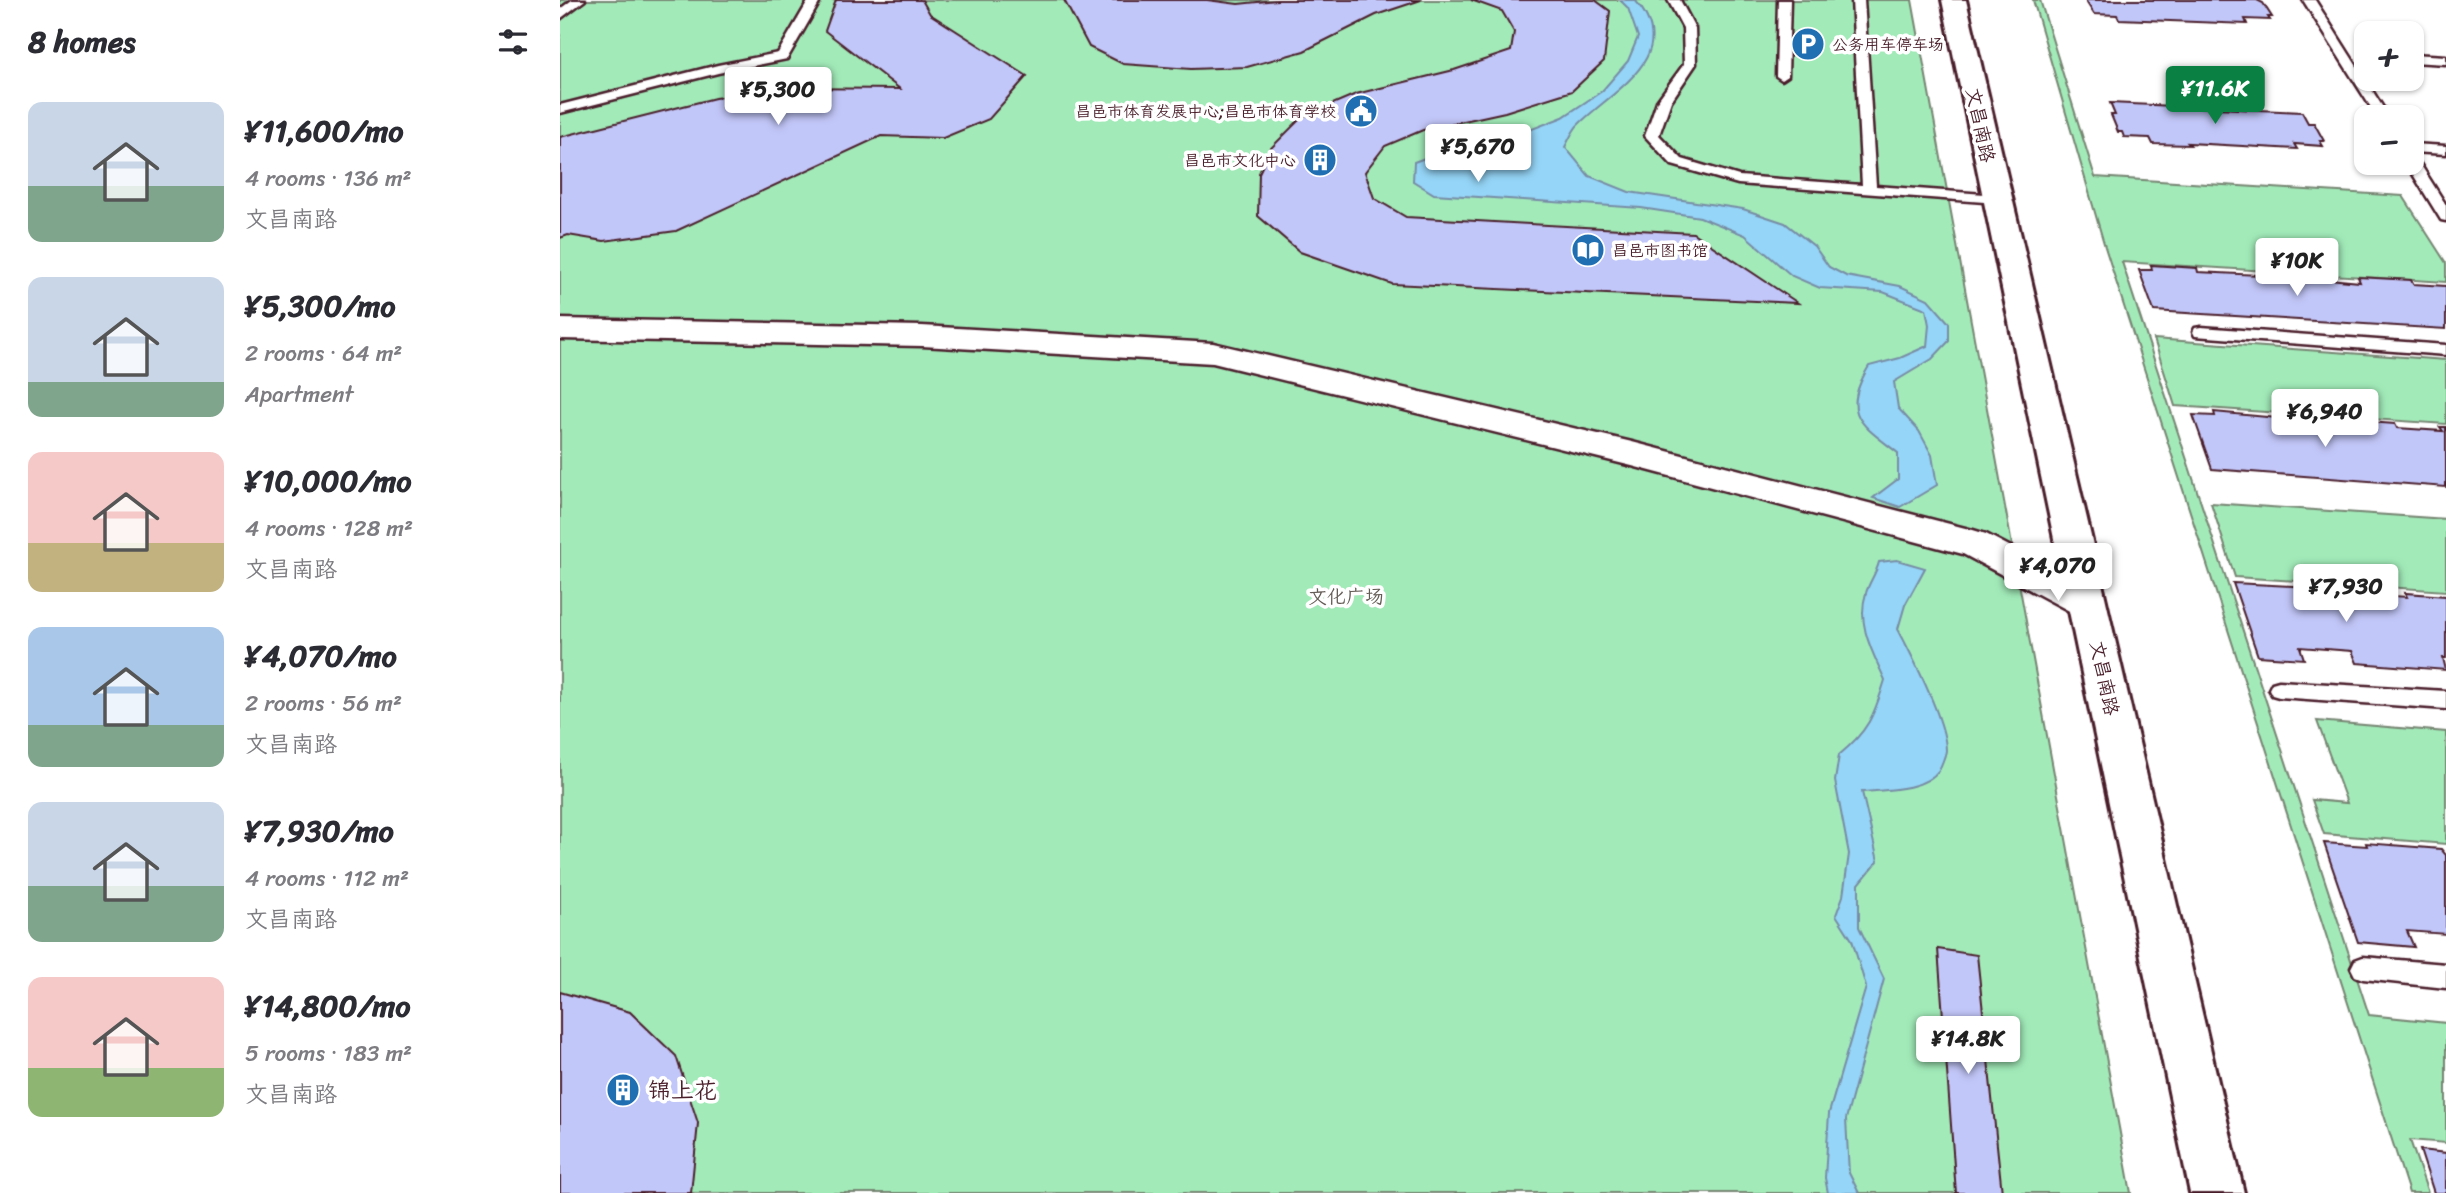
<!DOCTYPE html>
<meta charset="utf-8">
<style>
body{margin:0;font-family:Sriracha,"LXGW WenKai TC",sans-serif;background:#f7f7f7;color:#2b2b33;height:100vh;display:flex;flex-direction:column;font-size:26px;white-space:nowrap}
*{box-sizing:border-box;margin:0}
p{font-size:23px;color:#7c7c81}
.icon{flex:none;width:38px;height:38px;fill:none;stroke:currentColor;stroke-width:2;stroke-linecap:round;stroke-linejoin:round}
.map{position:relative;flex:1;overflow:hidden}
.panel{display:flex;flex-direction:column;background:#fff;width:560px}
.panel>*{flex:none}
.tools{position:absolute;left:1794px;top:21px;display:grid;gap:14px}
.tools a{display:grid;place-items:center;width:70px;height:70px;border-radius:14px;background:#fff;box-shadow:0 2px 5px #0004;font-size:35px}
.price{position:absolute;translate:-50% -60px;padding:0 16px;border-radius:7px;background:#fff;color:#222;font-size:23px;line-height:46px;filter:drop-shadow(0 2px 4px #0008)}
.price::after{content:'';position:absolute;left:50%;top:42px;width:21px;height:16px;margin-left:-10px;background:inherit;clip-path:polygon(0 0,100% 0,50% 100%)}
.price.selected{background:#0b8043;color:#fff}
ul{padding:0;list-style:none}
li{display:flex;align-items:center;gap:21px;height:175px;padding:0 28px}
li span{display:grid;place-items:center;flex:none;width:196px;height:140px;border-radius:14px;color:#555}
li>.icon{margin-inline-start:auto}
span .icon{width:84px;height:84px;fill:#fffc;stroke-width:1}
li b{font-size:30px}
h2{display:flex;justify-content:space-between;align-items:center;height:84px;padding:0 28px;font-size:30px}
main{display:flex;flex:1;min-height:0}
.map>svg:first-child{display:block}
.green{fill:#a2ebb9;stroke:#768572;stroke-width:2}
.water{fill:#95d5f7;stroke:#778ca5;stroke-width:2}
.building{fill:#c2c7f9;stroke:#4a1f2b;stroke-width:2}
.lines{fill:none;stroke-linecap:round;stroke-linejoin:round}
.lane-casing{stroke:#4a1f2b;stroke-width:5}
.street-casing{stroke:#4a1f2b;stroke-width:5}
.secondary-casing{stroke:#4a1f2b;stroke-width:6}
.lane{fill:#fff;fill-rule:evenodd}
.street{fill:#fff;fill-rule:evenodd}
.secondary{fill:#fff;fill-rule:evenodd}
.labels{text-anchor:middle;stroke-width:7;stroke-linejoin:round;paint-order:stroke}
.far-poi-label{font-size:16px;fill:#4a1f2b;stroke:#fff;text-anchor:start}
.street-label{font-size:19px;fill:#4a1f2b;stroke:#fff}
.park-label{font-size:19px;fill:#645c56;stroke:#fff}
.near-poi-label{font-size:23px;fill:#4a1f2b;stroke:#fff;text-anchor:start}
</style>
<main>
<section class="panel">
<h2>8 homes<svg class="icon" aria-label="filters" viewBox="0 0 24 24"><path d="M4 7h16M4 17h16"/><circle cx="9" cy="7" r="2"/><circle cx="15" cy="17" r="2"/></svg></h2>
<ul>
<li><span style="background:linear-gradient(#c9d6e8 60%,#7fa58c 0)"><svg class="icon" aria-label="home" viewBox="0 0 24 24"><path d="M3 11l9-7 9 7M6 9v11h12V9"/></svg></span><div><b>¥11,600/mo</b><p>4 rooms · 136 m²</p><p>文昌南路</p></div></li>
<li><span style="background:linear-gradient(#c9d6e8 75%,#7fa58c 0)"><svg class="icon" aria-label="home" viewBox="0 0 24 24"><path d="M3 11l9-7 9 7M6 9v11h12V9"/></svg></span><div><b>¥5,300/mo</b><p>2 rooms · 64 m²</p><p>Apartment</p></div></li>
<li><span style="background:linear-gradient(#f6c9c9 65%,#c2b280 0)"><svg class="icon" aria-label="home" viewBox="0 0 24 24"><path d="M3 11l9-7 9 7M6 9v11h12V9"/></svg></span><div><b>¥10,000/mo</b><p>4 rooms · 128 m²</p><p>文昌南路</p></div></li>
<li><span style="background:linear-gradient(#a9c7e8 70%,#7fa58c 0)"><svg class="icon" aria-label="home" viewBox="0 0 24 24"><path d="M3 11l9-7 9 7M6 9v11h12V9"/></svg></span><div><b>¥4,070/mo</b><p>2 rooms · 56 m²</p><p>文昌南路</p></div></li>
<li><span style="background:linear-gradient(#c9d6e8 60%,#7fa58c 0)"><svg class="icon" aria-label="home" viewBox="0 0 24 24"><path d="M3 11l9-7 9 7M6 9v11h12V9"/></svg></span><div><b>¥7,930/mo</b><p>4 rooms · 112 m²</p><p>文昌南路</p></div></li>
<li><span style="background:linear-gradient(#f6c9c9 65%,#8fb573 0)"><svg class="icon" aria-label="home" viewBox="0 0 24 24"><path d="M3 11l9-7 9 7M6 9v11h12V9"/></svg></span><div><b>¥14,800/mo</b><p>5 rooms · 183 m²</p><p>文昌南路</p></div></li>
</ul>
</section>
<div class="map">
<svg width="1886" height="1193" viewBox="0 0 1886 1193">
<rect width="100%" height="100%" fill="#fff"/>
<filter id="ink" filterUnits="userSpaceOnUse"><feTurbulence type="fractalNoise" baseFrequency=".0143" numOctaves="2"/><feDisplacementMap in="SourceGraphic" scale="14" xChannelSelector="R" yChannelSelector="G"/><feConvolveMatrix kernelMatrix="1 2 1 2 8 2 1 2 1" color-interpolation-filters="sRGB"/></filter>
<g filter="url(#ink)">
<g class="green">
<polygon points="0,0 1352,0 1571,1193 0,1193"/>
<polygon points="1473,0 1480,0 1535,177 1843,196 1886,263 1886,282 1562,262 1809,1015 1886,1023 1886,1143 1850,1140 1868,1193 1849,1193 1545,247"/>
<polygon points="1594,339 1886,360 1886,424 1615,406"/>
<polygon points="1651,503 1886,519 1886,591 1675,577"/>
<polygon points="1757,721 1886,732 1886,844 1764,834 1752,800 1787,803"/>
</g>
<g class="water">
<path d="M1060 0H1075C1124 56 1053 90 1019 124 1013 129 1009 140 1005 147L1029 176 1069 192 1183 209 1225 223 1254 246 1269 267 1286 276 1340 286 1368 299 1389 323V341L1372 359 1334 382 1338 408 1359 431 1372 455 1377 485 1340 507 1313 498 1338 479V453C1301 424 1280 415 1309 366L1340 358 1367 346 1369 325 1366 309 1323 292 1260 288 1232 276 1185 235 1140 217 1081 208 874 194 853 181 854 162 900 145 949 138 1003 117 1042 91 1068 61 1078 37 1068 8Z"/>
<path d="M1337 560 1365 568 1345 605 1338 629C1352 656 1386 721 1386 750 1386 754 1381 766 1379 770 1364 791 1324 790 1302 792L1318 861 1299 884V927L1324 979 1286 1119 1289 1173 1299 1193H1268L1265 1178 1269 1113 1306 987 1292 940 1276 915 1283 896 1289 854 1275 781 1279 755C1308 731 1314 716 1325 680 1313 653 1296 624 1306 593 1309 582 1316 574 1319 562Z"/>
</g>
<g class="building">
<polygon points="276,0 362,0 370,14 467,76 429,119 383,138 321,136 116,231 44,241 8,235 0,238 0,137 155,98 228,88 340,89 265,31"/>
<polygon points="504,0 647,0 678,4 717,0 861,0 816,15 744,51 687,67 631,69 563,64 529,47"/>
<polygon points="911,0 1035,0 1050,11 1044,61 1012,91 945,112 863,130 825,146 805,172 814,198 846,217 1133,233 1238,303 832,284 740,252 698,216 699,173 711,148 742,117 796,94 894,70 951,51 954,32 942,11"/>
<polygon points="1525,0 1697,0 1703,3 1712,17 1708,17 1710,20 1685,19 1687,24 1559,19 1557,15 1534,14"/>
<polygon points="1550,103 1742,112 1748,123 1754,123 1764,141 1760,141 1763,146 1734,144 1737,149 1628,143 1630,145 1593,144 1590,138 1564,137 1562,132 1558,132 1551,115 1555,115"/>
<polygon points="1591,265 1637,268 1638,272 1699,275 1699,272 1800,282 1798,277 1851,280 1853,284 1886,286 1886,329 1594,311 1579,270 1592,270"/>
<polygon points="1654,412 1770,423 1769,419 1835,424 1837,428 1883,431 1880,427 1886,427 1886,487 1652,469 1633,415 1655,416"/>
<polygon points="1673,583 1773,588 1774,592 1847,597 1845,593 1886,596 1886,658 1883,658 1886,670 1797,663 1792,651 1740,647 1744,659 1698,656"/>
<polygon points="1764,843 1807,846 1806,843 1881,849 1886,855 1886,934 1847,931 1854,947 1798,942"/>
<polygon points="1378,949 1417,955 1442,1193 1396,1193"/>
<polygon points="0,992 70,1012 116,1056 138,1123 131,1193 0,1193"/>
<polygon points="1860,1150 1886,1153 1886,1193 1874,1193"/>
</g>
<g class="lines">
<defs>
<g id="lane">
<polygon points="12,0 25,0 0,19 0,9"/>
<polygon points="249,0 261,0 227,59 158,73 0,113 0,105 158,65 218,53"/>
<polygon points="1108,0 1120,0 1135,28 1136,64 1111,101 1099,135 1122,159 1179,176 1302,185 1292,0 1304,0 1316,186 1438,195 1445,199 1438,203 1178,184 1112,165 1085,136 1097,101 1124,64 1123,28"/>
<polygon points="1218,0 1230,0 1228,76 1222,80 1216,76"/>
<polygon points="1743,0 1755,0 1829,117 1817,117"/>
<polygon points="1852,54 1886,56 1886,64 1852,62"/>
<polygon points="1852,144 1886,146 1886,154 1852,152"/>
<polygon points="1852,158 1857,159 1886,205 1886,221 1881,220 1846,163 1852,163"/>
<polygon points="1641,327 1886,345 1886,355 1635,336 1633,332 1635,328"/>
<polygon points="1719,681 1886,691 1886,709 1719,697 1712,695 1709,689 1712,683"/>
<polygon points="1803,957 1886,964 1886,988 1803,979 1795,976 1791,968 1795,960"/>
</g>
<polygon id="street" points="0,319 362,326 653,343 1072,442 1413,530 1426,534 1541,594 1546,604 1541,614 1528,618 1515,614 1403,554 1072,466 653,363 362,346 0,339"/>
<polygon id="secondary" points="1382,0 1406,0 1684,1193 1630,1193"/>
</defs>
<use href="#lane" class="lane-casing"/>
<use href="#street" class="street-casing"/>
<use href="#secondary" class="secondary-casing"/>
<use href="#lane" class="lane"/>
<use href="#street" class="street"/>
<use href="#secondary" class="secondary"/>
</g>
</g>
<defs>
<symbol id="parking-disc" viewBox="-11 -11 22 22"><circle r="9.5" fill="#1f6fb2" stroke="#fff"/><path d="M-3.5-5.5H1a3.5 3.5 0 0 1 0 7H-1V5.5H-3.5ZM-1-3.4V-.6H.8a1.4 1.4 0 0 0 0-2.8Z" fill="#fff"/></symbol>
<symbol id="civic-disc" viewBox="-11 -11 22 22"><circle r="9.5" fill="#1f6fb2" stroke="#fff"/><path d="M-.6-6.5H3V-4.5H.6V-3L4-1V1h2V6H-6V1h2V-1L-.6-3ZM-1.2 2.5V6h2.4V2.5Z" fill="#fff"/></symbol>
<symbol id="building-disc" viewBox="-11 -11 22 22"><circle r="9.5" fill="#1f6fb2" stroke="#fff"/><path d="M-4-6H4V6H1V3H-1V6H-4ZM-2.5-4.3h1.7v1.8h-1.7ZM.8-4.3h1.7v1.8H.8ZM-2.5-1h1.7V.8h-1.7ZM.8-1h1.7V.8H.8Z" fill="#fff"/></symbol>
<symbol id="library-disc" viewBox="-11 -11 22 22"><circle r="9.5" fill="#1f6fb2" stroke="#fff"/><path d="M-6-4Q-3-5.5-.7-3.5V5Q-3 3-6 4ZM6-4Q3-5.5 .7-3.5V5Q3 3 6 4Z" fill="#fff"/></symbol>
</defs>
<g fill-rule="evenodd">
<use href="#parking-disc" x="1229" y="25" width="38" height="38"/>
<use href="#civic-disc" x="782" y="92" width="38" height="38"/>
<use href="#building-disc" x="741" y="141" width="38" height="38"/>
<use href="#library-disc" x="1009" y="231" width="38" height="38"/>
<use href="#building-disc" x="44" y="1071" width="38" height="38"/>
</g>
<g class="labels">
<g class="far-poi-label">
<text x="1272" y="50">公务用车停车场</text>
<text x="776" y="117" text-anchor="end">昌邑市体育发展中心;昌邑市体育学校</text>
<text x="736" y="166" text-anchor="end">昌邑市文化中心</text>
<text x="1052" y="256">昌邑市图书馆</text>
</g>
<g class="street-label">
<text transform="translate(1421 125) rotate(78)" y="7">文昌南路</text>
<text transform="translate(1545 678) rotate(78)" y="7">文昌南路</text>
</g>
<g class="park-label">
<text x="786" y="603">文化广场</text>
</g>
<g class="near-poi-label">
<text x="88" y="1098">锦上花</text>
</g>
</g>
</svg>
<div class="tools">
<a>+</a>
<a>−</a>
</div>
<b class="price selected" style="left:1655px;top:126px">¥11.6K</b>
<b class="price" style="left:218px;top:127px">¥5,300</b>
<b class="price" style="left:918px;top:184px">¥5,670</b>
<b class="price" style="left:1737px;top:298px">¥10K</b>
<b class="price" style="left:1765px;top:449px">¥6,940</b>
<b class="price" style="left:1498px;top:603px">¥4,070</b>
<b class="price" style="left:1786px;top:624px">¥7,930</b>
<b class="price" style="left:1408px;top:1076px">¥14.8K</b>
</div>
</main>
